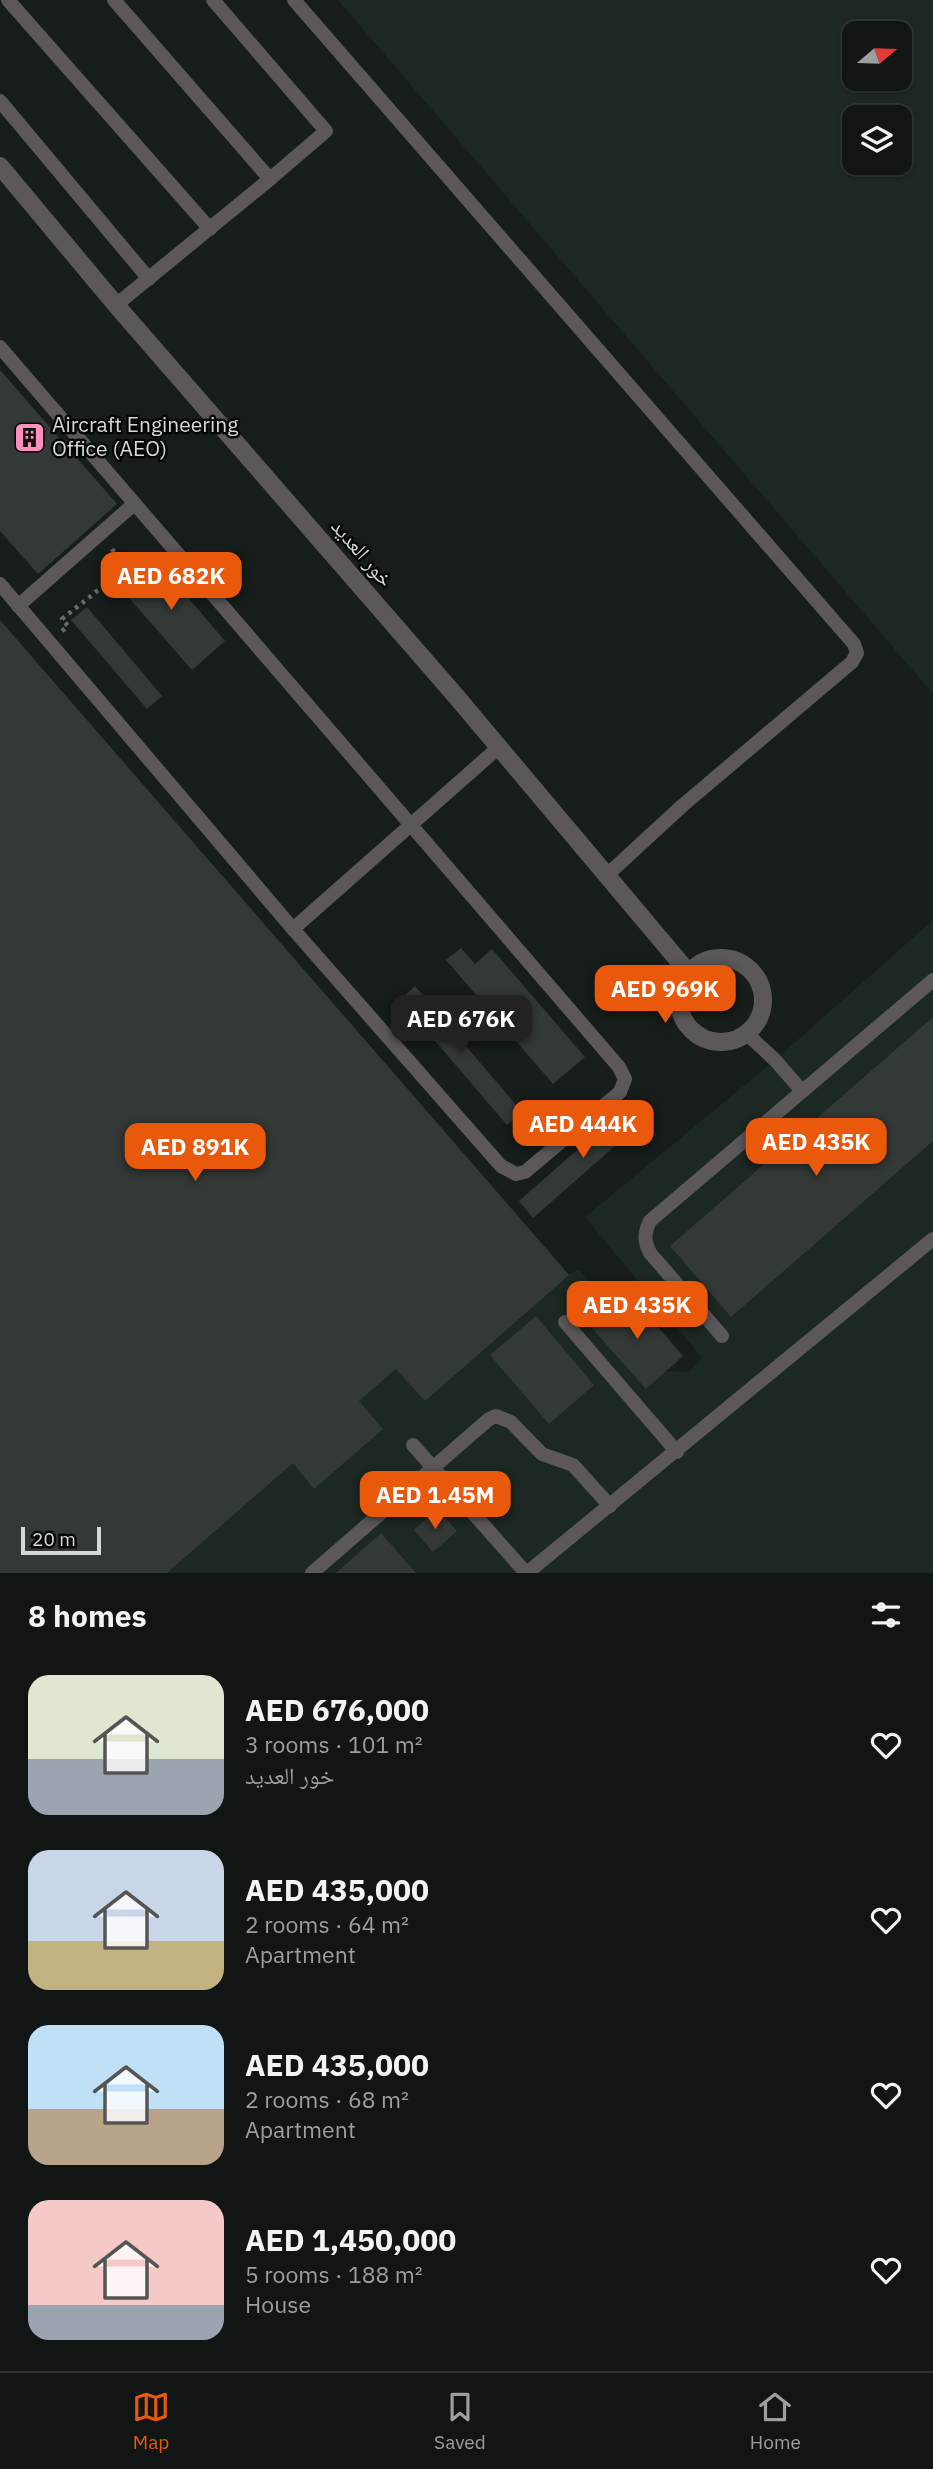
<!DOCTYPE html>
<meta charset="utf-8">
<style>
body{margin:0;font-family:"IBM Plex Sans","Noto Naskh Arabic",sans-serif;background:#1e2322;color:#f1f3f6;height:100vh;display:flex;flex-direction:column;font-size:26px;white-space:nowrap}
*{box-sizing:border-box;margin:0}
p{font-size:23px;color:#9c9fa0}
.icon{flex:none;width:38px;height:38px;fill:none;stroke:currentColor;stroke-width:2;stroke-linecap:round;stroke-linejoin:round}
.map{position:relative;height:1573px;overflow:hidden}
.drawer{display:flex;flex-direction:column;background:#111614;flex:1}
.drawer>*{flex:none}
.needle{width:46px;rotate:71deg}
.tools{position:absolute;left:842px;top:21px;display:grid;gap:14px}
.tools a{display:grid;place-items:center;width:70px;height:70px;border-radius:14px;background:#111614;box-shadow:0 2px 5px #0004,0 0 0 2px #303534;font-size:35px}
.scale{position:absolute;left:21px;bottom:18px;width:80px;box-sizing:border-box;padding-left:7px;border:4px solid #d5d9d6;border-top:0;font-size:19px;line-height:24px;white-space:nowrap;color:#d5d9d6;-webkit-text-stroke:5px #050706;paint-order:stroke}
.price{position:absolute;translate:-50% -60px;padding:0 16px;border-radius:14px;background:#ea580c;color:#fff;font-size:23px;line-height:46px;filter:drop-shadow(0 2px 4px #0008)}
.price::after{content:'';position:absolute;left:50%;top:42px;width:21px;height:16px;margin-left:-10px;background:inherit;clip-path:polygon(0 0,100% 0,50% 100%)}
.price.active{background:#222;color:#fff}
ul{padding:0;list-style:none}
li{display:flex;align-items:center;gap:21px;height:175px;padding:0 28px}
li span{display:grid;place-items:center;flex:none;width:196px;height:140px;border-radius:21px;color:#555}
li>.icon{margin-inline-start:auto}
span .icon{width:84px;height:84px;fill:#fffc;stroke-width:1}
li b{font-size:30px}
h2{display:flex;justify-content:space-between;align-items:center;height:84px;padding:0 28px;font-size:30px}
.menu{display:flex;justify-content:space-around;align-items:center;height:98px;border-top:2px solid #303534;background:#111614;font-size:19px;color:#9c9fa0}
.menu a{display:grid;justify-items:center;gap:4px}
.menu .active{color:#ea580c}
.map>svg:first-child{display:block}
.built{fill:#1c2822;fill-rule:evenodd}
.building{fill:#333936}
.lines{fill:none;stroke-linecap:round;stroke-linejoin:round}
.path{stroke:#676c69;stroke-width:4.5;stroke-dasharray:3.5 5;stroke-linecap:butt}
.lane{stroke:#5c585a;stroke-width:14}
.street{stroke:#5c585a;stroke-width:18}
.labels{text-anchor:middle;stroke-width:5;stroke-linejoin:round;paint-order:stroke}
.poi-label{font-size:21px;fill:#d5d9d6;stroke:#050706;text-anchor:start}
.street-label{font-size:21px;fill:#d5d9d6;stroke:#050706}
</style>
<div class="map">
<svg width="933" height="1573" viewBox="0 0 933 1573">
<rect width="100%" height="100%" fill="#171d1a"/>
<g class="built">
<path d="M338 0H933V694ZM854 33H900V79H854ZM854 117H900V163H854Z"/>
<polygon points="0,620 569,1274 579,1270 614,1307 629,1294 683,1356 667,1371 689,1372 702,1358 585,1217 775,1060 933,920 933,1573 0,1573"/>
</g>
<g class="building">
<polygon points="0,370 117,504 38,574 0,531"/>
<polygon points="150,553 225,641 192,670 116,583"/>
<polygon points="87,607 162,696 147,709 71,620"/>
<polygon points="0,620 569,1275 425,1401 396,1369 359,1401 383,1429 314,1489 293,1463 167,1573 0,1573"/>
<polygon points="461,948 475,964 492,949 585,1057 553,1084 446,960"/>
<polygon points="415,986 522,1112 507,1125 400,1000"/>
<polygon points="933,1017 933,1141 731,1317 670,1246"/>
<polygon points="633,1101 647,1118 533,1218 519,1201"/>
<polygon points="629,1294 683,1356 646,1389 591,1327"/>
<polygon points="536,1316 594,1385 549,1424 490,1355"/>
<polygon points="437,1509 457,1531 433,1552 414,1530"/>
<polygon points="381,1533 416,1573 336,1573"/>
</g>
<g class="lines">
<polyline class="path" points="62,631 68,626 62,619 126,568 112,549"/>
<g class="lane">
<polyline points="8,0 210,229"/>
<polyline points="114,0 270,179 116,305"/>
<polyline points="213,0 326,131 270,179"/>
<polyline points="294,0 854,644 857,653 852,662 682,806 606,876"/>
<polyline points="0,101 149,279"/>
<polyline points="0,347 619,1067 625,1079 620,1092 525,1172 516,1174 501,1166 293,929 0,584"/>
<polyline points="18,606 134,504"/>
<polyline points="293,929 499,747"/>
<polyline points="747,1034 775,1060 802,1091"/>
<polyline points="565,1322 677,1452"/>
<path d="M722 1336 650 1253C644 1241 644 1233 650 1221L933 980"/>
<polyline points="413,1445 526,1573"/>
<polyline points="312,1573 489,1419 496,1416 511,1422 542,1454 573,1465 610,1506"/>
<polyline points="527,1573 933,1239"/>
</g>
<g class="street">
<polyline points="0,166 116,305 455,695 688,972"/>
<circle cx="721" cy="1000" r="42"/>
</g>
</g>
<defs>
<symbol id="building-square" viewBox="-11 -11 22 22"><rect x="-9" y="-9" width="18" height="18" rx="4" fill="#fd8ebe" stroke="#050706"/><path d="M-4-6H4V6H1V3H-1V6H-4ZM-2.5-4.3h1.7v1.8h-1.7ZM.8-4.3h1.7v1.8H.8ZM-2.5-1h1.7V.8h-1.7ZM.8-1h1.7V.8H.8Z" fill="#111"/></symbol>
</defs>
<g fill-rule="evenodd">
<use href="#building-square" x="12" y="420" width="35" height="35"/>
</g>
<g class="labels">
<g class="poi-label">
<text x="52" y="432">Aircraft Engineering<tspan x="52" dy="24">Office (AEO)</tspan></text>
</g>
<g class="street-label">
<text transform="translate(362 553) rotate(49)" y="7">خور العديد</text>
</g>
</g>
</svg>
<div class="tools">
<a><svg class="needle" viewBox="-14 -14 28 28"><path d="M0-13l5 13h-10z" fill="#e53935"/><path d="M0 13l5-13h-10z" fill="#9c9fa0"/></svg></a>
<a><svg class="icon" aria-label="layers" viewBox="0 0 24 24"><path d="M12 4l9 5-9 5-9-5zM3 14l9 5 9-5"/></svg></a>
</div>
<div class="scale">20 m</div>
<b class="price" style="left:171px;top:612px">AED 682K</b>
<b class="price" style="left:665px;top:1025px">AED 969K</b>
<b class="price active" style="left:461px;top:1055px">AED 676K</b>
<b class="price" style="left:583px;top:1160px">AED 444K</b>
<b class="price" style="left:816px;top:1178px">AED 435K</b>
<b class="price" style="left:195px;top:1183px">AED 891K</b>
<b class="price" style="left:637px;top:1341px">AED 435K</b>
<b class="price" style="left:435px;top:1531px">AED 1.45M</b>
</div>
<section class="drawer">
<h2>8 homes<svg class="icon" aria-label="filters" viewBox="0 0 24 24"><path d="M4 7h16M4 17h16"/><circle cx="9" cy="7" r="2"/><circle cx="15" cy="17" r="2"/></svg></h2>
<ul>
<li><span style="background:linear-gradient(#dfe7d0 60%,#9aa5b1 0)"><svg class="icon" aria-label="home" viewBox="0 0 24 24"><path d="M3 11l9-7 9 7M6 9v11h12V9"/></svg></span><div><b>AED 676,000</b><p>3 rooms · 101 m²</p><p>خور العديد</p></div><svg class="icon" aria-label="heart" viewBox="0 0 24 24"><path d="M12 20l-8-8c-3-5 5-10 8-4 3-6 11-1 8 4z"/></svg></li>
<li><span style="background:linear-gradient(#c9d6e8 65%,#c2b280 0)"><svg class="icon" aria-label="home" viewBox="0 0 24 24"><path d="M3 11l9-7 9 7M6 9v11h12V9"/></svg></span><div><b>AED 435,000</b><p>2 rooms · 64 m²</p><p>Apartment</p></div><svg class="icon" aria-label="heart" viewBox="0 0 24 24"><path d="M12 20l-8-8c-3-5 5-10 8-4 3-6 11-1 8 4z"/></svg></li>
<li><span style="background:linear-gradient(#bfe0f5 60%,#b9a48a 0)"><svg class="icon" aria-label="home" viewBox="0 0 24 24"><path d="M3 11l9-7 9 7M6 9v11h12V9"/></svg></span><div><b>AED 435,000</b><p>2 rooms · 68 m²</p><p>Apartment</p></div><svg class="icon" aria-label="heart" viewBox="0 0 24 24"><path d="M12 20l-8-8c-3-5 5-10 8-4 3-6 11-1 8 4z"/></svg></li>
<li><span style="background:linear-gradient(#f6c9c9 75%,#9aa5b1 0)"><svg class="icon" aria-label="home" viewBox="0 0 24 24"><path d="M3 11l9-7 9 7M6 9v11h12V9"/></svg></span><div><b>AED 1,450,000</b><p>5 rooms · 188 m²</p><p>House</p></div><svg class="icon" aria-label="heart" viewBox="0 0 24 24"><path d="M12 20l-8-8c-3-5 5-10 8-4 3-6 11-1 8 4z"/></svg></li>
</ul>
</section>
<nav class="menu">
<a class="active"><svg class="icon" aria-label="map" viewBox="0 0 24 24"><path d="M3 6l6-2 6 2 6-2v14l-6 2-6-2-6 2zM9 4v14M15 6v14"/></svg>Map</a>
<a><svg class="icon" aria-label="saved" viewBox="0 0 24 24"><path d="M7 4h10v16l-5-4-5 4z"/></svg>Saved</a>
<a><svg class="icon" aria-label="home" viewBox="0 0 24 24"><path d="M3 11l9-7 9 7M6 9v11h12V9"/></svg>Home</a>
</nav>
